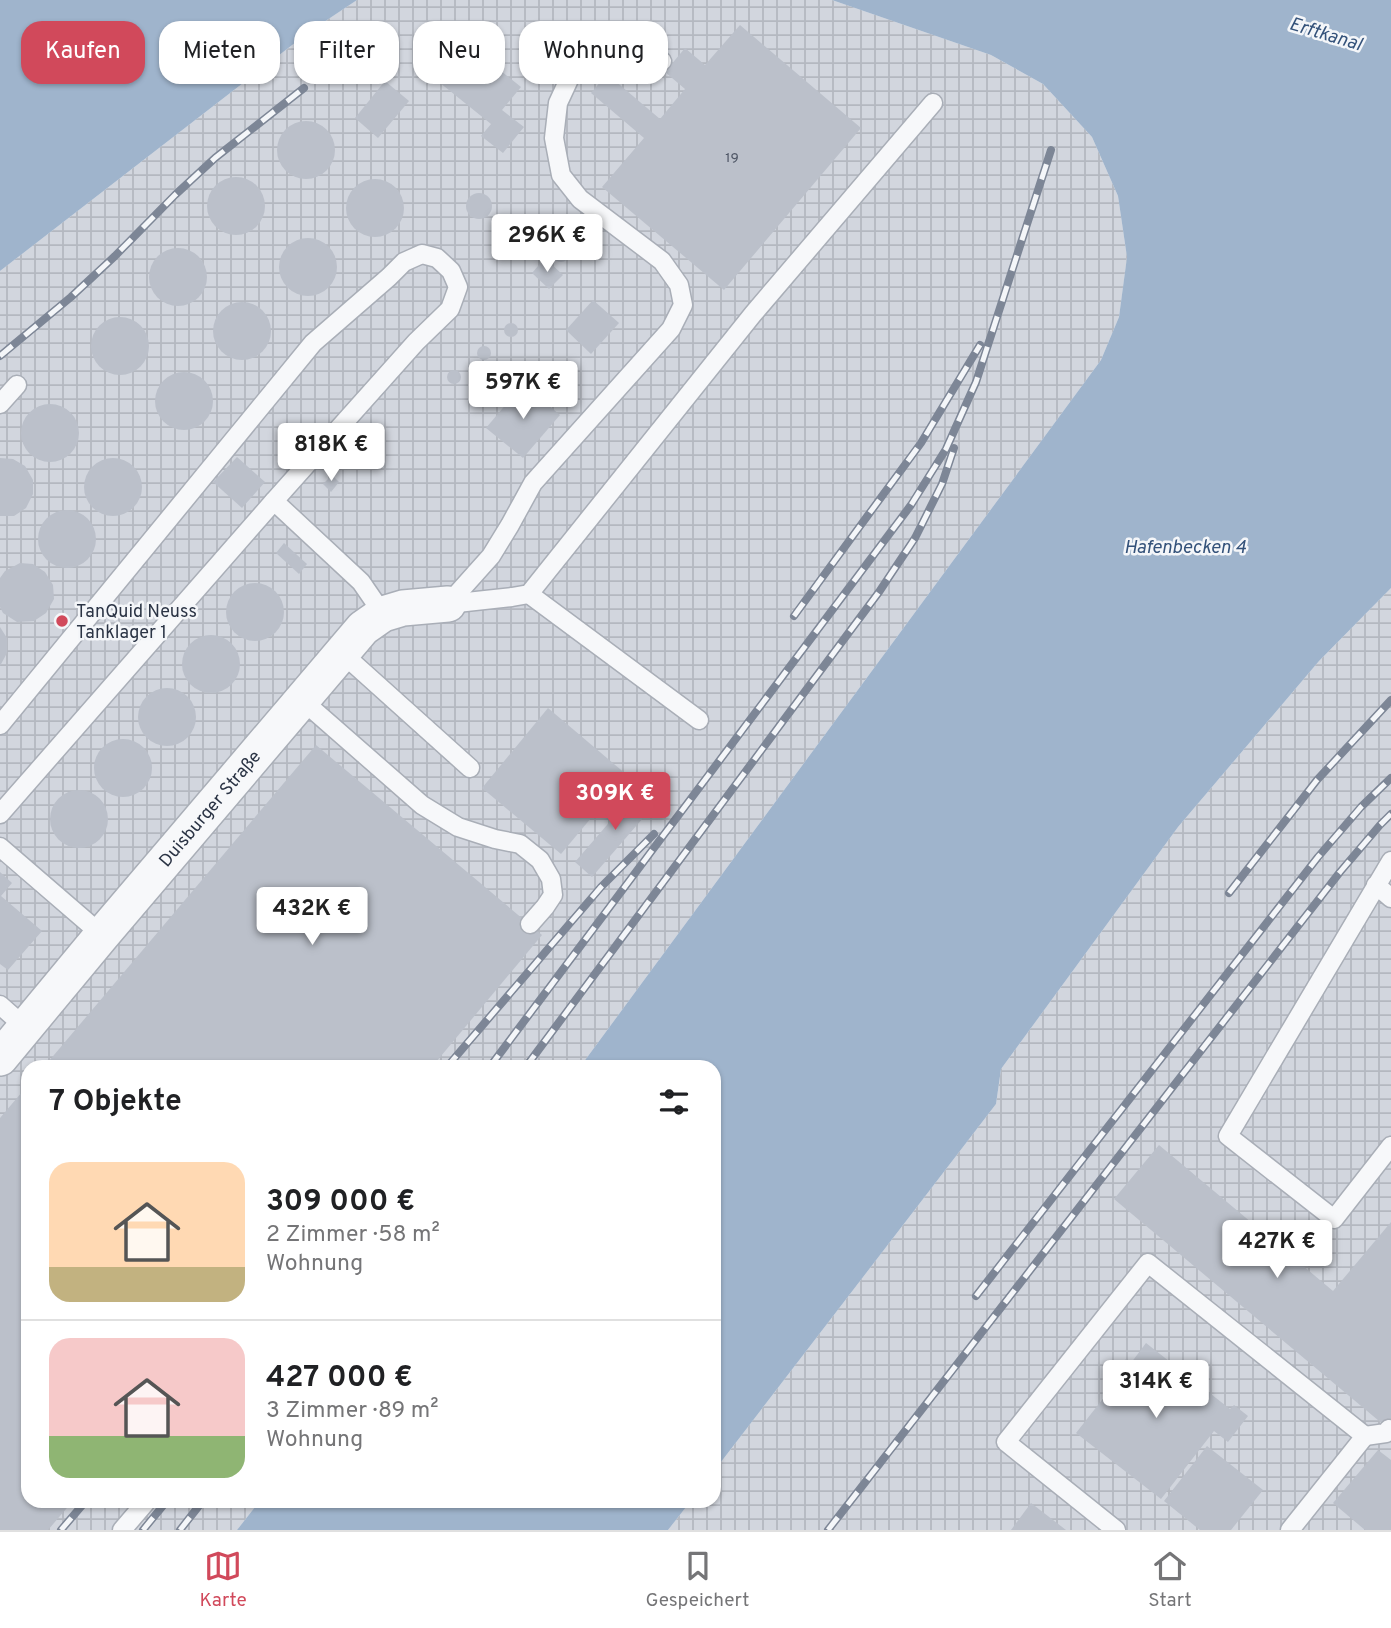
<!DOCTYPE html>
<html lang="de">
<meta charset="utf-8">
<style>
body{margin:0;font-family:Overpass,sans-serif;background:#f2f2f2;color:#202124;height:100vh;display:flex;flex-direction:column;font-size:26px;white-space:nowrap}
*{box-sizing:border-box;margin:0}
p{font-size:23px;color:#757577}
.icon{flex:none;width:38px;height:38px;fill:none;stroke:currentColor;stroke-width:2;stroke-linecap:round;stroke-linejoin:round}
.map{position:relative;flex:1;overflow:hidden}
.side{position:absolute;left:21px;top:1060px;width:700px;height:448px;display:flex;flex-direction:column;background:#fff;border-radius:21px;box-shadow:0 2px 5px #0004}
.side>*{flex:none}
.guide{position:absolute;left:21px;top:21px;width:700px;height:63px;display:flex;gap:14px}
.price{position:absolute;translate:-50% -60px;padding:0 16px;border-radius:7px;background:#fff;color:#222;font-size:23px;line-height:46px;filter:drop-shadow(0 2px 4px #0008)}
.price::after{content:'';position:absolute;left:50%;top:42px;width:21px;height:16px;margin-left:-10px;background:inherit;clip-path:polygon(0 0,100% 0,50% 100%)}
.price.selected{background:#d1495b;color:#fff}
ul{padding:0;list-style:none}
li{display:flex;align-items:center;gap:21px;height:175px;padding:0 28px}
li+li{border-top:2px solid #e0e0e0}
li span{display:grid;place-items:center;flex:none;width:196px;height:140px;border-radius:21px;color:#555}
li>.icon{margin-inline-start:auto}
span .icon{width:84px;height:84px;fill:#fffc;stroke-width:1}
li b{font-size:30px}
h2{display:flex;justify-content:space-between;align-items:center;height:84px;padding:0 28px;font-size:30px}
.tag{padding:0 24px;border-radius:21px;background:#fff;box-shadow:0 2px 5px #0004;font-size:24px;line-height:63px}
.tag.selected{background:#d1495b;color:#fff}
.menu{display:flex;justify-content:space-around;align-items:center;height:98px;border-top:2px solid #e0e0e0;background:#fff;font-size:19px;color:#757577}
.menu a{display:grid;justify-items:center;gap:4px}
.menu .selected{color:#d1495b}
.map>svg:first-child{display:block}
.industrial{fill:url(#industrial-grid)}
.water{fill:#9fb4cc}
.building{fill:#bbc0ca}
.lines{fill:none;stroke-linecap:round;stroke-linejoin:round}
.service-casing{stroke:#a9aeb7;stroke-width:21}
.minor-casing{stroke:#a9aeb7;stroke-width:38}
.service{stroke:#f7f8fa;stroke-width:18}
.minor{stroke:#f7f8fa;stroke-width:35}
.rail-casing{stroke:#7d8696;stroke-width:8}
.rail{stroke:#f4f6f9;stroke-width:5;stroke-dasharray:16;stroke-linecap:butt}
.poi-dot{fill:#d1495b;stroke:#f4f6f9;stroke-width:2.5}
.labels{text-anchor:middle;stroke-width:5;stroke-linejoin:round;paint-order:stroke}
.number-label{font-size:14px;fill:#4f5766}
.poi-label{font-size:18px;fill:#2b3445;stroke:#f4f6f9;text-anchor:start}
.street-label{font-size:18px;fill:#2b3445;stroke:#f4f6f9}
.water-label{font-size:19px;font-style:italic;fill:#34527a;stroke:#f4f6f9}
</style>
<div class="map">
<svg width="1391" height="1530" viewBox="0 0 1391 1530">
<defs>
<pattern id="industrial-grid" width="8" height="8" patternUnits="userSpaceOnUse" patternTransform="scale(1.75)"><rect width="8" height="8" fill="#d2d6de"/><path d="M0 4h8M4 0v8" fill="none" stroke="#b4b8c0"/></pattern>
</defs>
<rect width="100%" height="100%" fill="#e4e7ec"/>
<g class="industrial">
<polygon points="357,0 832,0 991,55 1043,84 1092,137 1118,196 1127,257 1119,317 1101,360 580,1067 28,1068 28,1502 259,1502 237,1530 0,1530 0,271 309,32"/>
<polygon points="1391,588 1391,1530 668,1530 690,1502 714,1502 714,1471 996,1104 1001,1069 1178,827 1319,661"/>
</g>
<g class="water">
<polygon points="0,0 357,0 309,32 0,271"/>
<polygon points="832,0 1391,0 1391,588 1319,661 1178,827 1001,1069 996,1104 714,1471 714,1068 580,1067 1101,360 1119,317 1127,257 1118,196 1092,137 1043,84 991,55"/>
<polygon points="259,1502 690,1502 668,1530 237,1530"/>
</g>
<g class="building">
<polygon points="740,25 861,128 724,290 602,187 644,138 591,93 607,74 660,119 685,89 665,72 685,48 705,65"/>
<polygon points="454,33 521,87 502,110 524,127 503,153 481,136 491,124 424,70"/>
<polygon points="385,81 409,101 378,138 355,118"/>
<circle cx="306" cy="150" r="29"/>
<circle cx="236" cy="206" r="29"/>
<circle cx="375" cy="208" r="29"/>
<circle cx="479" cy="206" r="13"/>
<circle cx="509" cy="234" r="13"/>
<circle cx="580" cy="234" r="8"/>
<circle cx="308" cy="267" r="29"/>
<circle cx="561" cy="254" r="8"/>
<circle cx="178" cy="277" r="29"/>
<polygon points="545,258 563,275 549,289 532,273"/>
<polygon points="593,300 619,323 591,354 566,330"/>
<circle cx="242" cy="331" r="29"/>
<circle cx="120" cy="346" r="29"/>
<circle cx="511" cy="330" r="7"/>
<circle cx="484" cy="353" r="7"/>
<circle cx="454" cy="377" r="7"/>
<circle cx="184" cy="401" r="29"/>
<polygon points="523,384 560,415 523,458 486,428"/>
<circle cx="50" cy="433" r="29"/>
<polygon points="237,457 265,482 242,508 213,482"/>
<polygon points="0,458 13,459 25,466 33,480 33,494 26,508 14,516 0,516"/>
<circle cx="113" cy="487" r="29"/>
<polygon points="332,475 339,482 331,492 323,484"/>
<circle cx="67" cy="539" r="29"/>
<polygon points="284,543 307,564 299,574 276,553"/>
<polygon points="20,563 33,564 45,572 53,585 54,599 46,613 34,621 17,622 3,613 0,607 0,578 5,571"/>
<circle cx="255" cy="612" r="29"/>
<polygon points="0,627 7,638 7,653 0,666"/>
<circle cx="211" cy="664" r="29"/>
<circle cx="167" cy="717" r="29"/>
<polygon points="548,708 627,775 561,854 482,788"/>
<circle cx="123" cy="768" r="29"/>
<polygon points="316,745 542,935 431,1068 43,1068"/>
<polygon points="639,788 656,803 592,877 575,862"/>
<circle cx="79" cy="819" r="29"/>
<polygon points="0,872 12,883 1,896 42,931 8,970 0,964"/>
<polygon points="28,1085 28,1502 72,1502 48,1530 0,1530 0,1118"/>
<polygon points="1159,1145 1333,1291 1391,1222 1391,1431 1114,1199"/>
<polygon points="1146,1343 1230,1409 1234,1405 1248,1416 1228,1442 1214,1431 1161,1499 1076,1433 1109,1391 1103,1388 1113,1376 1110,1374 1114,1369 1116,1371 1126,1359 1131,1363"/>
<polygon points="1207,1446 1263,1490 1231,1530 1200,1530 1164,1501"/>
<polygon points="1378,1450 1391,1460 1391,1530 1365,1530 1333,1503"/>
<polygon points="1031,1503 1066,1530 1011,1530"/>
</g>
<g class="lines">
<defs>
<g id="service">
<polyline points="0,404 17,385"/>
<polyline points="529,594 699,720"/>
<polyline points="448,604 491,556 510,525 533,483 671,329 683,305 679,285 662,261 580,199 561,175 554,138 558,103 571,75 593,55 620,45 642,47 662,61"/>
<polyline points="448,604 512,597 529,594 753,314 933,103"/>
<polyline points="342,653 470,768"/>
<polyline points="302,700 422,805 458,827 495,839 520,844 540,860 551,879 553,895 545,907 530,924"/>
<polyline points="0,725 313,343 389,277 404,262 422,254 437,258 451,271 458,287 450,309 416,342 274,501"/>
<polyline points="0,814 274,501 361,582 383,614"/>
<polyline points="0,847 102,935"/>
<polyline points="1391,861 1228,1136 1334,1219 1391,1146"/>
<polyline points="1376,885 1391,898"/>
<polyline points="0,1005 26,1028"/>
<polyline points="1365,1436 1386,1433 1389,1429"/>
<polyline points="122,1530 146,1502"/>
<polyline points="1116,1530 1006,1442 1148,1263 1365,1436 1290,1530"/>
</g>
<g id="minor">
<path id="s1" d="M0 1058 102 935 363 628 383 614 403 608 448 604"/>
</g>
</defs>
<use href="#service" class="service-casing"/>
<use href="#minor" class="minor-casing"/>
<use href="#service" class="service"/>
<use href="#minor" class="minor"/>
<defs>
<g id="rail">
<polyline points="0,356 71,297 115,256 175,195 215,158 304,88"/>
<polyline points="794,616 921,443 980,345"/>
<polyline points="1229,893 1317,780 1391,700"/>
<polyline points="446,1068 601,887 654,834"/>
<polyline points="489,1068 911,505 946,449 976,382 1051,150"/>
<polyline points="525,1068 879,592 915,538 942,484 954,448"/>
<polyline points="976,1296 1318,857 1361,807 1391,778"/>
<polyline points="61,1530 85,1502"/>
<polyline points="143,1530 166,1502"/>
<polyline points="180,1530 202,1502"/>
<polyline points="828,1530 1340,872 1380,825 1391,814"/>
</g>
</defs>
<use href="#rail" class="rail-casing"/>
<use href="#rail" class="rail"/>
</g>
<circle class="poi-dot" cx="62" cy="621" r="7"/>
<g class="labels">
<g class="number-label">
<text x="732" y="162">19</text>
</g>
<g class="poi-label">
<text x="76" y="617">TanQuid Neuss<tspan x="76" dy="21">Tanklager 1</tspan></text>
</g>
<g class="street-label">
<text dy="6" stroke="none"><textPath href="#s1" startOffset="326">Duisburger Straße</textPath></text>
</g>
<g class="water-label">
<text transform="translate(1326 33) rotate(17)" y="7">Erftkanal</text>
<text x="1185" y="553">Hafenbecken 4</text>
</g>
</g>
</svg>
<b class="price" style="left:547px;top:274px">296K €</b>
<b class="price" style="left:523px;top:421px">597K €</b>
<b class="price" style="left:331px;top:483px">818K €</b>
<b class="price selected" style="left:615px;top:832px">309K €</b>
<b class="price" style="left:312px;top:947px">432K €</b>
<b class="price" style="left:1277px;top:1280px">427K €</b>
<b class="price" style="left:1156px;top:1420px">314K €</b>
<div class="guide">
<a class="tag selected">Kaufen</a>
<a class="tag">Mieten</a>
<a class="tag">Filter</a>
<a class="tag">Neu</a>
<a class="tag">Wohnung</a>
</div>
<section class="side">
<h2>7 Objekte<svg class="icon" aria-label="filters" viewBox="0 0 24 24"><path d="M4 7h16M4 17h16"/><circle cx="9" cy="7" r="2"/><circle cx="15" cy="17" r="2"/></svg></h2>
<ul>
<li><span style="background:linear-gradient(#ffd9b3 75%,#c2b280 0)"><svg class="icon" aria-label="home" viewBox="0 0 24 24"><path d="M3 11l9-7 9 7M6 9v11h12V9"/></svg></span><div><b>309 000 €</b><p>2 Zimmer · 58 m²</p><p>Wohnung</p></div></li>
<li><span style="background:linear-gradient(#f6c9c9 70%,#8fb573 0)"><svg class="icon" aria-label="home" viewBox="0 0 24 24"><path d="M3 11l9-7 9 7M6 9v11h12V9"/></svg></span><div><b>427 000 €</b><p>3 Zimmer · 89 m²</p><p>Wohnung</p></div></li>
</ul>
</section>
</div>
<nav class="menu">
<a class="selected"><svg class="icon" aria-label="map" viewBox="0 0 24 24"><path d="M3 6l6-2 6 2 6-2v14l-6 2-6-2-6 2zM9 4v14M15 6v14"/></svg>Karte</a>
<a><svg class="icon" aria-label="saved" viewBox="0 0 24 24"><path d="M7 4h10v16l-5-4-5 4z"/></svg>Gespeichert</a>
<a><svg class="icon" aria-label="home" viewBox="0 0 24 24"><path d="M3 11l9-7 9 7M6 9v11h12V9"/></svg>Start</a>
</nav>
